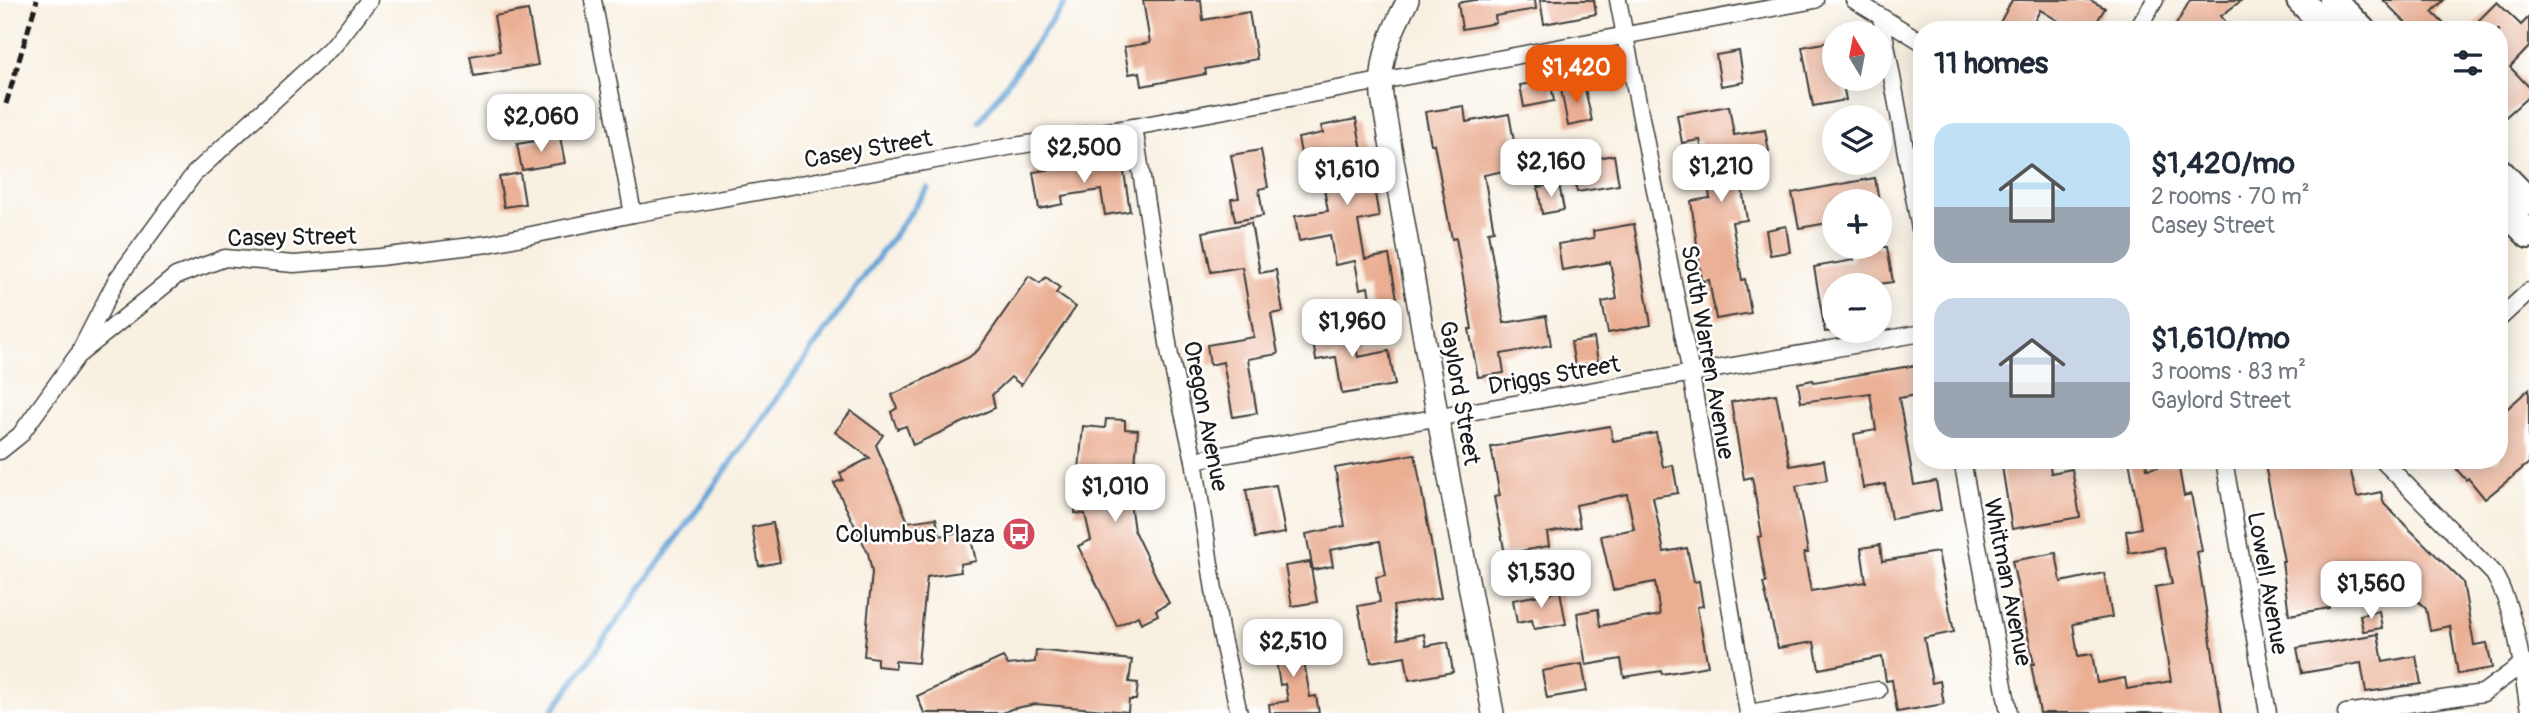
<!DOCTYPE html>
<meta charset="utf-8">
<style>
body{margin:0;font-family:Pangolin,sans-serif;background:#f6f6f7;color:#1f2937;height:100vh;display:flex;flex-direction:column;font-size:26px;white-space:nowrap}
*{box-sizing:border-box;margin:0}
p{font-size:23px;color:#747a83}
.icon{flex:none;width:38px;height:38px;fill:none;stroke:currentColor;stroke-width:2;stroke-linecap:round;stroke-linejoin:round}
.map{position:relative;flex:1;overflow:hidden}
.details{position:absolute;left:1913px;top:21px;width:595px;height:448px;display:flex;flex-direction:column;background:#fff;border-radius:28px;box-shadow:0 4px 18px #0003}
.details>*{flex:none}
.needle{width:46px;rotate:350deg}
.fabs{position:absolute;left:1822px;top:21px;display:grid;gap:14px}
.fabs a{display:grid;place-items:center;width:70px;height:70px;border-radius:50%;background:#fff;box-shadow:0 4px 18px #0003;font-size:35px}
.price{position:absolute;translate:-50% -60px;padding:0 16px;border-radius:14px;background:#fff;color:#222;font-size:23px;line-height:46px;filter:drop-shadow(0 2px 4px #0008)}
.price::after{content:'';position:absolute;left:50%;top:42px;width:21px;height:16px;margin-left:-10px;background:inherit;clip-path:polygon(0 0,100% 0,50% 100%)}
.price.active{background:#ea580c;color:#fff}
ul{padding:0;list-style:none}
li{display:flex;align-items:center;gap:21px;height:175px;padding:0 21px}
li span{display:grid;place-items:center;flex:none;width:196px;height:140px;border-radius:21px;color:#555}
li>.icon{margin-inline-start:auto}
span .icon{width:84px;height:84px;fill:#fffc;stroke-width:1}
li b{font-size:30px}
h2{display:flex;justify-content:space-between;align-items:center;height:84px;padding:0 21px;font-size:30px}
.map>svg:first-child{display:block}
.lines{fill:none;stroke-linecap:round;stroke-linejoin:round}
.stream{stroke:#61a1d4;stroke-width:6}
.building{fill:#eaae93}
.minor-casing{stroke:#3d3c3a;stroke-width:19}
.tertiary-casing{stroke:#3d3c3a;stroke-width:24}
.primary-casing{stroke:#3d3c3a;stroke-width:30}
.minor{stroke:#fff;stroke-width:16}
.tertiary{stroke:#fff;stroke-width:21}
.primary{stroke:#fff;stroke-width:26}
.rail{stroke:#1c1c1c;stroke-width:5;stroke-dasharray:10 5;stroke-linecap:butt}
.labels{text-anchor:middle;stroke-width:5;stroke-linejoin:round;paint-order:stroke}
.street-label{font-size:24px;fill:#1c1c1c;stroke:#fff}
.poi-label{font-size:24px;fill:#1c1c1c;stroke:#fff;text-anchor:end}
</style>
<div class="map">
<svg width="2529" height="713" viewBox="0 0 2529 713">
<rect width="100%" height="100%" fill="#fff"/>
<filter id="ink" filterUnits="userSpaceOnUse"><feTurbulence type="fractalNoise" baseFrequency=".0143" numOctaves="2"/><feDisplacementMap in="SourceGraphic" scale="14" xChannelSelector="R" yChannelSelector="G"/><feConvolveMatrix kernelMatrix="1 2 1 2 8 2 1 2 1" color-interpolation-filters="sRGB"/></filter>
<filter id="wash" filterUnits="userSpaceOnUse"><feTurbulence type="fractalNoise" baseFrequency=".00686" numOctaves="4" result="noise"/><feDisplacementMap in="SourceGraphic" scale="28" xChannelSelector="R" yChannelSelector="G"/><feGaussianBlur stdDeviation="1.57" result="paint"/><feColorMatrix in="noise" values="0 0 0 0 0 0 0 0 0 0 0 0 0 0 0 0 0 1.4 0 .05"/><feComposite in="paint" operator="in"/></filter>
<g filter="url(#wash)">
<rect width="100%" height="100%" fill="#f8f0e1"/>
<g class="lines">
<g class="stream">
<polyline points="980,121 1067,0"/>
<polyline points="551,713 928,188"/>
</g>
</g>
<g id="blocks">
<g class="building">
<polygon points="1143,0 1201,0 1203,20 1249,12 1257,59 1205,69 1206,74 1142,86 1140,72 1129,74 1124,47 1150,43"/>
<polygon points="1474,0 1535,0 1536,9 1495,16 1496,23 1462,29 1458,3"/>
<polygon points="1540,0 1594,0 1596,14 1544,24"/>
<polygon points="2012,0 2090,0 2105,8 2092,30 2074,30 2040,10 2030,30 1996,30"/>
<polygon points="2190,0 2242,0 2221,16 2232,30 2173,30"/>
<polygon points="2383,0 2444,0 2432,12 2450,30 2413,30"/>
<polygon points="2497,2 2521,25 2529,17 2529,47 2510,67 2529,87 2529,96 2499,123 2499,30 2469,30"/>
<polygon points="528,10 538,65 474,76 470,56 500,51 494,16"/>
<polygon points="1834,41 1834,79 1842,79 1846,100 1813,106 1802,47"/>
<polygon points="1739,51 1744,82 1721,86 1716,55"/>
<polygon points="1550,80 1554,101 1524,107 1520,85"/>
<polygon points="1584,84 1592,121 1568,126 1561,89"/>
<polygon points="1464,106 1466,122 1509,114 1519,168 1484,175 1494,231 1488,232 1504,323 1546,316 1551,345 1501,354 1504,373 1478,377 1469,329 1472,329 1456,238 1452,239 1434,144 1431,144 1425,112"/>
<polygon points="1729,106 1734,135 1765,130 1769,151 1737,157 1747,220 1732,222 1742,280 1745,279 1751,313 1716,319 1709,280 1702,281 1691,201 1710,198 1700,140 1682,143 1677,115"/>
<polygon points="1356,119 1366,172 1371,171 1379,217 1358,221 1365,259 1389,255 1398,304 1372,309 1368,287 1360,289 1355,261 1335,265 1330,235 1299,241 1295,216 1328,211 1319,160 1303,164 1298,138 1323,133 1321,126"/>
<polygon points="560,137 565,163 522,170 517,144"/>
<polygon points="1261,150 1268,187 1259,189 1263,216 1235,221 1231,199 1239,198 1231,155"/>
<polygon points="1614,155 1619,185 1577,192 1571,163"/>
<polygon points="1122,159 1130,211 1105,215 1101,190 1062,196 1063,204 1039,209 1033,172"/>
<polygon points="520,173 525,204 504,207 499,177"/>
<polygon points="1875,178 1879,201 1834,201 1834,222 1799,228 1792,193"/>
<polygon points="1559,184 1564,210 1542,214 1538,187"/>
<polygon points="1251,223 1260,273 1276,270 1283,312 1271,314 1278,354 1248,359 1257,413 1233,417 1223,362 1210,365 1207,345 1254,337 1242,267 1211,272 1203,232"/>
<polygon points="1634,224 1651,325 1608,333 1602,302 1617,299 1610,262 1562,270 1558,244 1594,238 1593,231"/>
<polygon points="1786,226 1790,252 1770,255 1766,230"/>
<polygon points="1852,247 1887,247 1893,282 1872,285 1834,285 1834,331 1825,332 1814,267 1854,260"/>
<polygon points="1029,276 1040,283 1046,277 1060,288 1056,293 1076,307 1021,385 1011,377 992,395 995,408 913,445 906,426 897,429 891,412 897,408 892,395 968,358 978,350"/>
<polygon points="1351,322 1358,357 1389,351 1395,385 1342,394 1336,357 1316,360 1311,329"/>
<polygon points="1594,338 1598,362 1575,366 1571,342"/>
<polygon points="1917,365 1922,394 1899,398 1914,485 1936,481 1941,510 1891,519 1885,484 1863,488 1854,434 1876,430 1870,393 1801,402 1798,383 1813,380 1814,382"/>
<polygon points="2529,389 2529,463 2485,499 2468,478 2466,480 2448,460 2499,460 2499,416"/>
<polygon points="1776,394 1790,466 1824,460 1827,480 1796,486 1808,553 1804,553 1811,591 1866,582 1861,548 1880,545 1882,561 1938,552 1954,632 1924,638 1932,683 1940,681 1944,704 1897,712 1892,680 1886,681 1882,657 1819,669 1814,642 1778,648 1763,583 1766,583 1758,537 1762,536 1752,477 1744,479 1731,402"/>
<polygon points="851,411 883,435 876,445 908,522 936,518 940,536 969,530 976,561 960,564 961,572 927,577 918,663 895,661 895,668 877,666 877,658 864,656 872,572 868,553 834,483 843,480 840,473 870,458 835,432"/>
<polygon points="1106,419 1125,420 1125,429 1138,430 1131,510 1134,531 1169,603 1156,610 1158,615 1141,623 1138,616 1117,626 1078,546 1091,540 1085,514 1075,513 1083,426 1105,428"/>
<polygon points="1610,426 1613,441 1656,433 1663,467 1673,465 1678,493 1653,497 1664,552 1687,548 1694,582 1699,581 1703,606 1697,607 1708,666 1662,674 1661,671 1624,677 1621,659 1586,665 1577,613 1598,609 1600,626 1660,615 1655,582 1613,590 1601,536 1634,529 1627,494 1576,505 1580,527 1547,533 1549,546 1505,554 1494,497 1500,496 1491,447"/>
<polygon points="1415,454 1441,598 1393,606 1398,639 1424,634 1426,646 1448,642 1453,672 1409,680 1405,656 1371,662 1366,637 1364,637 1358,606 1380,602 1376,577 1386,575 1380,541 1330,550 1333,566 1313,570 1306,534 1345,526 1335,468"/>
<polygon points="2001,460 2049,460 2051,473 2072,469 2080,517 2012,529"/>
<polygon points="2129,460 2146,460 2147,469 2178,463 2184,496 2191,494 2202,551 2197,552 2222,713 2040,713 2031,664 2034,664 2012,561 2056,553 2061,582 2104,573 2112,617 2073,624 2078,656 2092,654 2097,683 2125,678 2127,689 2171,681 2155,587 2172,584 2164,547 2129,553 2126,531 2141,528"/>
<polygon points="2264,460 2348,460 2357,497 2381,492 2384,504 2463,582 2474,645 2487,643 2492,668 2458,674 2450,626 2430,630 2426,609 2387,570 2325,580 2329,608 2289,615 2282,561 2284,561"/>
<polygon points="1276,485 1285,533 1255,538 1246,490"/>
<polygon points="773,523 780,562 759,566 752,527"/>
<polygon points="1310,562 1317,602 1292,606 1285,566"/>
<polygon points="1560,591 1566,624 1534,629 1532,620 1517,623 1513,600"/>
<polygon points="2379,611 2382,628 2363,631 2360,615"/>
<polygon points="2378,634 2383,662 2416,656 2421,684 2366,692 2361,663 2302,673 2297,648"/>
<polygon points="1300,638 1310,697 1316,696 1319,713 1270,713 1269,704 1288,701 1285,684 1280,685 1273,642"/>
<polygon points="1036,650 1132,660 1129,682 1138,683 1136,700 1129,700 1128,712 1036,704 1011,709 1003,713 924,713 917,696 1003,657 1008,665 1035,662"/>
<polygon points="1582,664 1587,691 1547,698 1542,671"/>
</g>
</g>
</g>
<g filter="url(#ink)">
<use href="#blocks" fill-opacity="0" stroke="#3d3c3a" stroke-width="2"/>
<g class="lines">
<defs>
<g id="minor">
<polyline points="593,0 633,214"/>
<polyline points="1618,0 1691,374 1748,713"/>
<polyline points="1854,0 1922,42"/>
<polyline points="1881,17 1922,240"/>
<polyline points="2137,30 2155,0"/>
<polyline points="1134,127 1170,356 1194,460 1220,629 1239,713"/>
<polyline points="2499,319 2529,291"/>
<polyline points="81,349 117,279 194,174 335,44 369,0"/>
<polyline points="0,451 20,435 77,356 176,276 225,258 294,264 380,257 488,244 633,214 1008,147 1134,127 1815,0"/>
<polyline points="1194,460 1922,333"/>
<polyline points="1962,460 2009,713"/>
<polyline points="2224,460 2268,713"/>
<path d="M2382 460 2494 574C2518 616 2521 664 2529 711"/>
<polyline points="1749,713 1878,690"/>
<polyline points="2346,713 2483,693 2521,665 2529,664"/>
</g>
<path id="tertiary" d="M1408 0C1391 32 1379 59 1382 96L1438 419 1493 713"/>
<g id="primary">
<polyline points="2300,0 2330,30"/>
<polyline points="2333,0 2362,30"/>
<polyline points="2499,171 2529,202"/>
<polyline points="2499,204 2529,235"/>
</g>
</defs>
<use href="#minor" class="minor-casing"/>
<use href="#tertiary" class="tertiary-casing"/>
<use href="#primary" class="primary-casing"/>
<use href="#minor" class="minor"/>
<use href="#tertiary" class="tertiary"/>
<use href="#primary" class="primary"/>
<polyline class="rail" points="6,104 37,0"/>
</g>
</g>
<defs>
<symbol id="bus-disc" viewBox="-11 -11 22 22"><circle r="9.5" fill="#d1495b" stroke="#fff"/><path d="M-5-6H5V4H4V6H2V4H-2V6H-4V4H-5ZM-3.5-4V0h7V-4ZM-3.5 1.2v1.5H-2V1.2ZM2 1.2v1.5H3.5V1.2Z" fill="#fff"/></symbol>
</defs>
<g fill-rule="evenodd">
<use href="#bus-disc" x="1000" y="515" width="38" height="38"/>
</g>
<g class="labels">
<g class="street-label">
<text transform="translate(868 149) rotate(-10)" y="8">Casey Street</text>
<text transform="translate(292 237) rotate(-1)" y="8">Casey Street</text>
<text transform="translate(1708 352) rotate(80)" y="8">South Warren Avenue</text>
<text transform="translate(1554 375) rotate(-10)" y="8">Driggs Street</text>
<text transform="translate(1460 393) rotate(80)" y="8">Gaylord Street</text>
<text transform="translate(1206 416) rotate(79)" y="8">Oregon Avenue</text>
<text transform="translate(2008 582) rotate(79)" y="8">Whitman Avenue</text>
<text transform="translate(2268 583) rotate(80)" y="8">Lowell Avenue</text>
</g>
<g class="poi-label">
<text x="995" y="542">Columbus Plaza</text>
</g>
</g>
</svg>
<div class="fabs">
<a><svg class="needle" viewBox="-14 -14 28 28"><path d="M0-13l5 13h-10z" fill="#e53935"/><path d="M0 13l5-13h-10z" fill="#747a83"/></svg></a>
<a><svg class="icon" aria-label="layers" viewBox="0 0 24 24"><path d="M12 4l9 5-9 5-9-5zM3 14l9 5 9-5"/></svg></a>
<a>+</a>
<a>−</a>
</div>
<b class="price active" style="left:1576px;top:105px">$1,420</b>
<b class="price" style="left:541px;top:154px">$2,060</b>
<b class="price" style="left:1084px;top:185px">$2,500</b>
<b class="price" style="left:1551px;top:199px">$2,160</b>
<b class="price" style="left:1721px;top:204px">$1,210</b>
<b class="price" style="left:1347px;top:207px">$1,610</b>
<b class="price" style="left:1352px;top:359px">$1,960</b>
<b class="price" style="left:1115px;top:524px">$1,010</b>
<b class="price" style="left:1541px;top:610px">$1,530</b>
<b class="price" style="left:2371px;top:621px">$1,560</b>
<b class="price" style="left:1293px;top:679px">$2,510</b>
<section class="details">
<h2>11 homes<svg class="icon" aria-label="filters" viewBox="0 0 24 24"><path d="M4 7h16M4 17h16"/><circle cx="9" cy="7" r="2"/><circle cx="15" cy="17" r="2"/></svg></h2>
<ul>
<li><span style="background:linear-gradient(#bfe0f5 60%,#9aa5b1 0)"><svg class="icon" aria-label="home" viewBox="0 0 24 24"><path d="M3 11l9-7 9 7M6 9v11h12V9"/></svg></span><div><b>$1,420/mo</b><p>2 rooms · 70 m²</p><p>Casey Street</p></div></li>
<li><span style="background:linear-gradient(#c9d6e8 60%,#9aa5b1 0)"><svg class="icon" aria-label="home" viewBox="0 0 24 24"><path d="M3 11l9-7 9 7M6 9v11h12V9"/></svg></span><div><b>$1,610/mo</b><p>3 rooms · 83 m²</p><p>Gaylord Street</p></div></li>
</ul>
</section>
</div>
